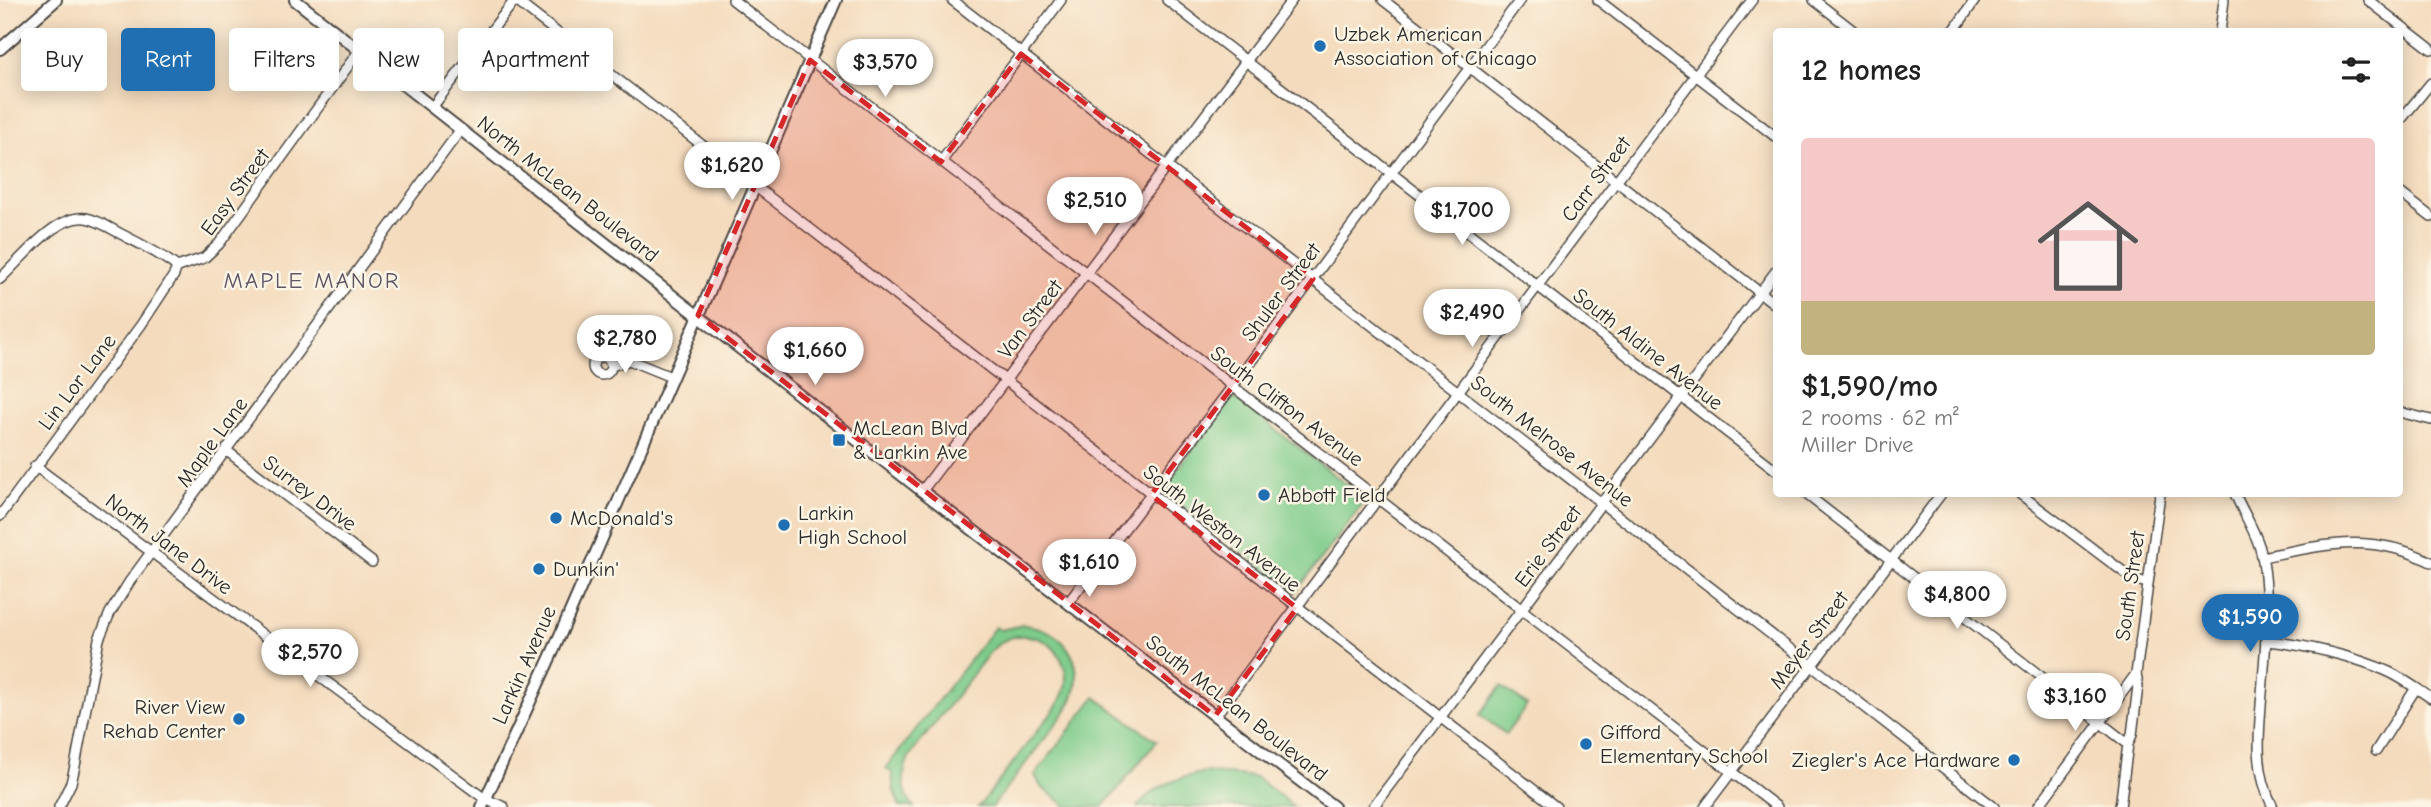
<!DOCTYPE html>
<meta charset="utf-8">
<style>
body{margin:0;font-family:"Comic Neue",sans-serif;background:#f6f6f6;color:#222;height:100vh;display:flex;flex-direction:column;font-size:26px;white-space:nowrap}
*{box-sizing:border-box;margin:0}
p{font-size:23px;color:#767676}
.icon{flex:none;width:38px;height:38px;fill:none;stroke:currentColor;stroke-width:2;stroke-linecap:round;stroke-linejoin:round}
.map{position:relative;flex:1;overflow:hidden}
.details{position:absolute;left:1773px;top:28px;width:630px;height:469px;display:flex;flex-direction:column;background:#fff;border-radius:7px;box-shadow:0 4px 18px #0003}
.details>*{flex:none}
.hud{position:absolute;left:21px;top:28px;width:665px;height:63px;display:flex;gap:14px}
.price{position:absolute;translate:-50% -60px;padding:0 16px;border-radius:24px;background:#fff;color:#222;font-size:23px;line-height:46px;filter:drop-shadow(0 2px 4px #0008)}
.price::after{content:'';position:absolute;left:50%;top:42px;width:21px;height:16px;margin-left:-10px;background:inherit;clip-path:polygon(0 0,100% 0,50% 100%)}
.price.selected{background:#1f6fb2;color:#fff}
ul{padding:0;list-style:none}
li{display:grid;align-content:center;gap:14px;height:371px;padding:0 28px}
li+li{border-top:2px solid #e0e0e0}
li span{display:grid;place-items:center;height:217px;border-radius:7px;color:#555}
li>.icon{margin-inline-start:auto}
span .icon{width:126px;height:126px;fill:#fffc;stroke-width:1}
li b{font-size:30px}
h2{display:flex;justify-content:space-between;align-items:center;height:84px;padding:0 28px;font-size:30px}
.pill{padding:0 24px;border-radius:7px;background:#fff;box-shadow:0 4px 18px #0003;font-size:24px;line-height:63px}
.pill.selected{background:#1f6fb2;color:#fff}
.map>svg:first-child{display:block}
.green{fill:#7dcb8a;stroke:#547b5a;stroke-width:2}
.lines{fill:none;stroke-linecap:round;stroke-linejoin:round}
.minor-casing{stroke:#494541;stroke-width:12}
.major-casing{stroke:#494541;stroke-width:14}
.minor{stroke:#fff;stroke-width:9}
.major{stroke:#fff;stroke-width:10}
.marked{fill:#d62828;fill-opacity:0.2;stroke:#d62828;stroke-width:5;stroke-dasharray:14 9;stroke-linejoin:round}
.poi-dot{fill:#1f6fb2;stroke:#fcf5e5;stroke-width:2.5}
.labels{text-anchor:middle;stroke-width:5;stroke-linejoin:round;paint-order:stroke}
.poi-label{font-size:21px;fill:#2b2b2b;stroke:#fcf5e5;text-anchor:start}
.street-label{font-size:21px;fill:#2b2b2b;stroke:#fcf5e5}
.neighbourhood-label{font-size:23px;letter-spacing:2px;fill:#605666;stroke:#fcf5e5}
</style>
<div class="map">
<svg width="2431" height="807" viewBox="0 0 2431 807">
<rect width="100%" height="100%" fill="#fcf5e5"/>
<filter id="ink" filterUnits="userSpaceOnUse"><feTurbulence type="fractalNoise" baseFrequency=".0143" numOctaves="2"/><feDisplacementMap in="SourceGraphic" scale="14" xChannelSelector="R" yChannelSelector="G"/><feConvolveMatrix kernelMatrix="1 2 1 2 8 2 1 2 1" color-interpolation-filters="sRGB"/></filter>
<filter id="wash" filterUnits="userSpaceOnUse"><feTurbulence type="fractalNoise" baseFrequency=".00686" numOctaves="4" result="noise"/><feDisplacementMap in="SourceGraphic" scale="28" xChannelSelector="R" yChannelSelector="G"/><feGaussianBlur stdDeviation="1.57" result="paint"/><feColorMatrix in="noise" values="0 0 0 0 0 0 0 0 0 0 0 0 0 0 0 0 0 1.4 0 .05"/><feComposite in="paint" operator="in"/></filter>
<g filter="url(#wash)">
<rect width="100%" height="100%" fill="#f4dbbd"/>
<g class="green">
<polygon points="1233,396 1366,500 1295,593 1162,490"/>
<path d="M1023 625C1069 628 1092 672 1066 711L992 807H978C998 784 1015 759 1034 735 1044 722 1059 707 1064 691 1071 668 1057 642 1033 637 1016 633 1001 640 990 652L909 757C901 775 902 792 914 807H900L894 791 892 773 886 768 995 627 1000 630Z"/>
<polygon points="1501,686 1527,705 1506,734 1480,715"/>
<polygon points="1095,697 1157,741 1103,807 1068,807 1041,787 1035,775"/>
<path d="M1205 772 1256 777 1294 807H1137C1154 785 1179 778 1205 772Z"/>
</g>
</g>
<g filter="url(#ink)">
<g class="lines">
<defs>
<g id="minor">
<polyline points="515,0 1556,807"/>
<polyline points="733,0 1777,807"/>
<polyline points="952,0 1994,807"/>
<polyline points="1167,0 1776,470"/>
<polyline points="1383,0 1776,305"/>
<polyline points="1598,0 1776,137"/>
<polyline points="1814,0 1855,32"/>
<polyline points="2368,0 2431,49"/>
<polyline points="1953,32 1975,0"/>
<polyline points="2220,32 2224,0"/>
<polyline points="433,106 515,0"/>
<polyline points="2399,122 2431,83"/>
<polyline points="941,162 1061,0"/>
<polyline points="2399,192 2431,217"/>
<path d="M0 279C21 260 55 214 86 218 98 220 110 228 121 234 140 244 160 253 177 267L204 258 219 244 359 51"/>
<circle cx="602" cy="366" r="9"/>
<polyline points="611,366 629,360 671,377"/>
<polyline points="2399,412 2431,420"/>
<polyline points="227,451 372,562"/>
<polyline points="35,466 485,799 504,807"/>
<polyline points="922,491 1292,0"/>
<polyline points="1806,494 2128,744"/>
<polyline points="2020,494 2133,579 2147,583"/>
<path d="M2235 494C2246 519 2261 539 2264 568 2269 605 2266 643 2263 681 2260 724 2252 767 2273 807"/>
<polyline points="0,516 141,325 174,275 177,267"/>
<path d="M2262 557C2323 545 2372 532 2431 562"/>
<polyline points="1068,603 1232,387 1520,0"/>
<path d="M2266 641C2302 644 2357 657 2389 672 2404 679 2417 689 2431 698"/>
<polyline points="1215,716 1752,0"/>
<polyline points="2376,751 2416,688"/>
<polyline points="59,807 71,783 75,766 99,639 110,613 130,581 461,129"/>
<polyline points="1373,807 1776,271"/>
<polyline points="1705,807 1941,494"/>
<polyline points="2038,807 2136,674"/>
<polyline points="2120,807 2128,744 2132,735 2138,686 2136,674 2160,494"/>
</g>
<g id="major">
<polyline points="295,0 922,491 1334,807"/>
<polyline points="0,49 56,0"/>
<polyline points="482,807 554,649 836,0"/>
</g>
</defs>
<use href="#minor" class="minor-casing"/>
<use href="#major" class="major-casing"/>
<use href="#minor" class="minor"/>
<use href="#major" class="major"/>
</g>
</g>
<path class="marked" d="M1021 54 1313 279 1151 495 1297 608 1215 716 698 315 810 60 941 162Z"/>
<g class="poi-dot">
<circle cx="1320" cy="46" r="7"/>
<rect x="832" y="433" width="14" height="14" rx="3.5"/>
<circle cx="1264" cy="495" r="7"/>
<circle cx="556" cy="518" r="7"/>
<circle cx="784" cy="525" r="7"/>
<circle cx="539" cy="569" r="7"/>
<circle cx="239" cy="719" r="7"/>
<circle cx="1586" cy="744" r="7"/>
<circle cx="2014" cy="760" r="7"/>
</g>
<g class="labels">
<g class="poi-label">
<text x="1334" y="41">Uzbek American<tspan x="1334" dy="24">Association of Chicago</tspan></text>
<text x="853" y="435">McLean Blvd<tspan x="853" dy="24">&amp; Larkin Ave</tspan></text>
<text x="1278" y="502">Abbott Field</text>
<text x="798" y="520">Larkin<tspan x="798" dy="24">High School</tspan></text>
<text x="570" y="525">McDonald's</text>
<text x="553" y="576">Dunkin'</text>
<text x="225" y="714" text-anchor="end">River View<tspan x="225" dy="24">Rehab Center</tspan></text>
<text x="1600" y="739">Gifford<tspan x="1600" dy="24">Elementary School</tspan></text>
<text x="2000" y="767" text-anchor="end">Ziegler's Ace Hardware</text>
</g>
<g class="street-label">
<text transform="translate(1596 179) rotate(-53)" y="7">Carr Street</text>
<text transform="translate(568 189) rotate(38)" y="7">North McLean Boulevard</text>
<text transform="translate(235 192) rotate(-54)" y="7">Easy Street</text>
<text transform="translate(1281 292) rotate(-53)" y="7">Shuler Street</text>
<text transform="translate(1030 319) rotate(-53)" y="7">Van Street</text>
<text transform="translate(1648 349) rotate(38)" y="7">South Aldine Avenue</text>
<text transform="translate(77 382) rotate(-53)" y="7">Lin Lor Lane</text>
<text transform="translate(1287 406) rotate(37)" y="7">South Clifton Avenue</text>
<text transform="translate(1552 441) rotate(38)" y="7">South Melrose Avenue</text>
<text transform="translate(212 442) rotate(-54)" y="7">Maple Lane</text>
<text transform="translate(310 493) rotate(37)" y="7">Surrey Drive</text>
<text transform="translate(1222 528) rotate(38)" y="7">South Weston Avenue</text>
<text transform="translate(169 544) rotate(37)" y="7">North Jane Drive</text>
<text transform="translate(1548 546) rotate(-53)" y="7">Erie Street</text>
<text transform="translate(2130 586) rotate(-82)" y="7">South Street</text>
<text transform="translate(1809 640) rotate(-53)" y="7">Meyer Street</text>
<text transform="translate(524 665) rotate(-66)" y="7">Larkin Avenue</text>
<text transform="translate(1237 708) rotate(38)" y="7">South McLean Boulevard</text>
</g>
<g class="neighbourhood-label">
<text x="312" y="288">MAPLE MANOR</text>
</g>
</g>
</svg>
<b class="price" style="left:885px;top:99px">$3,570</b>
<b class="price" style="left:732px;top:202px">$1,620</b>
<b class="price" style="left:1095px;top:237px">$2,510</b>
<b class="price" style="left:1462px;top:247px">$1,700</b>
<b class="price" style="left:1472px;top:349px">$2,490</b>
<b class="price" style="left:625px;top:375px">$2,780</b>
<b class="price" style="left:815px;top:387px">$1,660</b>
<b class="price" style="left:1089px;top:599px">$1,610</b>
<b class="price" style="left:1957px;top:631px">$4,800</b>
<b class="price selected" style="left:2250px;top:654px">$1,590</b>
<b class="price" style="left:310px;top:689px">$2,570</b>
<b class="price" style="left:2075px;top:733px">$3,160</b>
<div class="hud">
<a class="pill">Buy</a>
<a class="pill selected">Rent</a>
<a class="pill">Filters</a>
<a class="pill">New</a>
<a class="pill">Apartment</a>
</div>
<section class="details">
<h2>12 homes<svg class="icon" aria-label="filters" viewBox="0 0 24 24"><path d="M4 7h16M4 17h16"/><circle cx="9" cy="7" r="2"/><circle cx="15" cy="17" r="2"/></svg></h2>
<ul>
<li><span style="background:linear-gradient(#f6c9c9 75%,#c2b280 0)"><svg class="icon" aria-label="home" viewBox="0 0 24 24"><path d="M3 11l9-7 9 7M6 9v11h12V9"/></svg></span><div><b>$1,590/mo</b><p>2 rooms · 62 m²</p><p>Miller Drive</p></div></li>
</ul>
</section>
</div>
